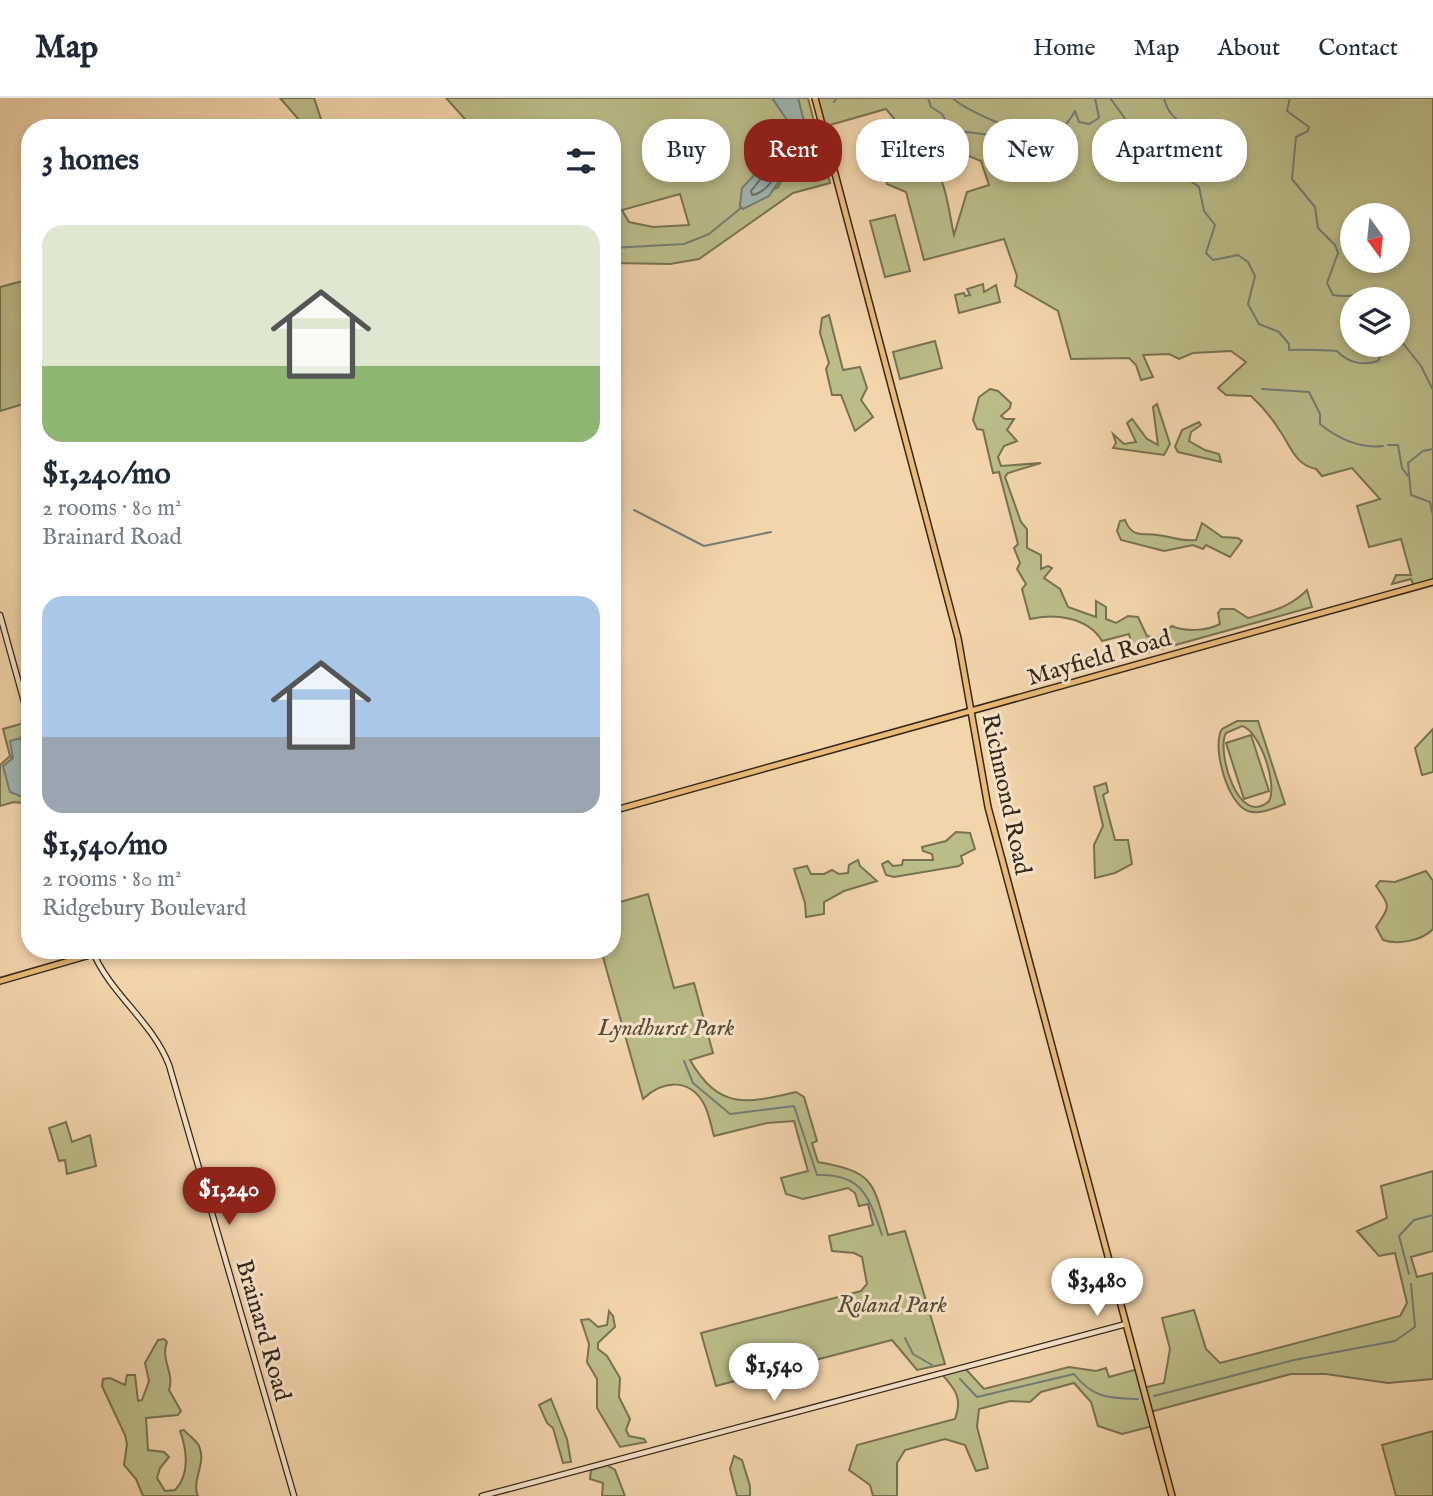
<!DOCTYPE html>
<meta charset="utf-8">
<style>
body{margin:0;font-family:"IM FELL English",serif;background:#f2f2f3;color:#1f2937;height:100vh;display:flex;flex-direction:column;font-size:26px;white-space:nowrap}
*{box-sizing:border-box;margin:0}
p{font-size:23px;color:#747a83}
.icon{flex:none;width:38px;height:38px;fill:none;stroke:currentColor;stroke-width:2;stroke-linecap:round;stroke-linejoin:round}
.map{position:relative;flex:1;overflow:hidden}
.panel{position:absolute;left:21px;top:21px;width:600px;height:840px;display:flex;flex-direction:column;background:#fff;border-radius:28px;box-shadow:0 4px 10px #0003}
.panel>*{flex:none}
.banner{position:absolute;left:642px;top:21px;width:665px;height:63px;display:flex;gap:14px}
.needle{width:46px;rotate:165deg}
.fabs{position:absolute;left:1340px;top:105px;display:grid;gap:14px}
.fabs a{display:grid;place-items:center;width:70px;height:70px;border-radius:50%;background:#fff;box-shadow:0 4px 10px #0003;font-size:35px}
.price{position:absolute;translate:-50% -60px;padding:0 16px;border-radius:24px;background:#fff;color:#222;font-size:23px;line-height:46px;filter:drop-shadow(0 2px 4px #0008)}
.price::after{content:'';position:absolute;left:50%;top:42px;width:21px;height:16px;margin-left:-10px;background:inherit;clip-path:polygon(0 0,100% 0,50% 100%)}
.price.active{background:#8f2418;color:#fff}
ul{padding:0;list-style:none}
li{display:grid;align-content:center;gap:14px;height:371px;padding:0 21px}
li span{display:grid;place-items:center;height:217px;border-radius:21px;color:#555}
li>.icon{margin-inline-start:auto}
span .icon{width:126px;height:126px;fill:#fffc;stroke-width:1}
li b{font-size:30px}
h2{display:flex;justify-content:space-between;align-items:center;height:84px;padding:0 21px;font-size:30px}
.pill{padding:0 24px;border-radius:28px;background:#fff;box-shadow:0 4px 10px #0003;font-size:24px;line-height:63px}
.pill.active{background:#8f2418;color:#fff}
header{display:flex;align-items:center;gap:42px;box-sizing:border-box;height:98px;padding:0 35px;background:#fff;border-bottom:2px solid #e0e1e3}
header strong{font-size:33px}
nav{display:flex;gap:38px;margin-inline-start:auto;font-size:24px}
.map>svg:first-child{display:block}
.green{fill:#bbbd89;stroke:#787252;stroke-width:2;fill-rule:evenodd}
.water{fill:#9eb6b3;stroke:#747d77;stroke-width:2}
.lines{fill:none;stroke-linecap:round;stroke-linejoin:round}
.shore{stroke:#696e68;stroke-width:2}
.stream{stroke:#747d77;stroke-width:2}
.secondary-casing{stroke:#34271c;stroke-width:7}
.primary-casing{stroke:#34271c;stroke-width:8}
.secondary{stroke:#f7e4c9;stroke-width:4.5}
.primary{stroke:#eaba76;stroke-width:5}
.labels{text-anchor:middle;stroke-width:6;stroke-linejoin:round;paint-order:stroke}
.street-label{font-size:24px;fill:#34271c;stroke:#f7e4c9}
.park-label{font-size:24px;font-style:italic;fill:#564c37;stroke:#f7e4c9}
</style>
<header>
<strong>Map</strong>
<nav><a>Home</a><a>Map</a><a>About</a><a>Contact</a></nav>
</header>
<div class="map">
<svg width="1433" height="1398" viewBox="0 0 1433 1398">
<rect width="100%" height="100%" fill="#f3d5ac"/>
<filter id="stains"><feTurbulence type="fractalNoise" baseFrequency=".00286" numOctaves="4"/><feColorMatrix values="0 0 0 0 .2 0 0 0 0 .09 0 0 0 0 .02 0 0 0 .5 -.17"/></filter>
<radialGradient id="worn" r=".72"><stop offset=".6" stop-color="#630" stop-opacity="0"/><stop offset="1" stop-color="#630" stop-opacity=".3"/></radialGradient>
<g class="green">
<polygon points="280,0 314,0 324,30 306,30"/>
<path d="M446 0H808L830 85 793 95 699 161 670 166 613 165 612 30H473ZM789 68 778 89 740 108 742 94 757 78ZM680 96 689 127 653 129 629 124 622 112Z"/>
<path d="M815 0H1433V484L1414 489 1411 481 1392 486 1396 477H1411L1401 441 1369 449 1357 408 1380 401 1352 370 1322 378 1316 371C1295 367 1290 347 1280 333 1272 320 1262 308 1251 298L1226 297 1218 290 1246 264 1231 253 1193 255 1179 261 1169 256 1143 257 1153 279 1141 282 1136 267 1129 260 1071 261 1058 213 1015 188 1017 178 1004 141 924 162 906 94 887 86 877 53 881 52 875 31 893 25 901 53C908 55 913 53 921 57 946 68 948 112 954 137L967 94 989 87 981 63 969 58 947 64 911 41 886 11 823 29ZM1353 117H1398V163H1353ZM1353 201H1398V247H1353Z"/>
<polygon points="895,117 910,173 885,179 870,123"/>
<polygon points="30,181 30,304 0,313 0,189"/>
<polygon points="983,186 984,194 996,187 1000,204 959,215 955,197 964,195 965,198 970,197 967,191"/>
<polygon points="829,217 843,272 860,269 867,290 861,302 873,319 855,333 841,297 832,297 826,271 829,265 820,235 822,220"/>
<polygon points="935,243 942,270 900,281 893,254"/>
<path d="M990 291 998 293 1011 305 1010 310 1001 318 1005 321H1014L1007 332 1017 343 1004 348 998 359 1001 368 1041 365 1008 375 1005 379 1021 424 1027 431V450L1041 457V471L1048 468 1052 470 1044 480 1060 491 1068 509 1096 519V503L1106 509V521L1116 525 1128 518 1138 519 1147 538 1157 540 1172 528C1185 534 1207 533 1220 526L1218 515 1221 511H1234L1248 520C1272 513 1289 510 1307 492L1312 509 1125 561 1123 557 1133 552 1129 536 1102 543C1088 519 1054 515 1030 521L1022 491 1026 486 1017 471 1020 465 1014 450 1018 446 999 374 993 375 983 332 977 331 973 322 979 299Z"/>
<polygon points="1157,306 1170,346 1164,357 1113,350 1116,345 1113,336 1124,346 1136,344 1127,325 1132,321 1147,341 1158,347 1153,309"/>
<polygon points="1199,324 1201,327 1191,334 1189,343 1205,352 1219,356 1221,364 1178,354 1175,349 1182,332"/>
<path d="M1125 422C1132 440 1142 435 1157 437 1173 438 1177 444 1196 442L1202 425 1222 439 1238 440 1242 443 1230 459 1206 447 1203 451 1193 447 1164 453 1121 442 1117 433 1120 423Z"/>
<path d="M1237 623H1258L1285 706C1274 710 1260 717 1248 713 1228 707 1211 648 1222 631ZM1242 628C1260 633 1278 687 1269 703 1238 731 1216 652 1226 635Z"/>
<polygon points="24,625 30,646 30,674 21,640 9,665 23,696 30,700 30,706 14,704 0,708 0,667 10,658 3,631"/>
<polygon points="1433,631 1433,674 1422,677 1415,650"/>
<polygon points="1251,637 1269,693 1244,701 1226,645"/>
<polygon points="1106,685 1108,694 1103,697 1115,742 1128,742 1132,766 1115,775 1095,780 1094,747 1103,728 1094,689"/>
<polygon points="956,734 970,735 975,751 961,758 963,765 959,768 894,779 886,777 882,766 888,763 893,768 902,767 903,762 933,762 932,756 923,753 922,749 946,743"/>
<polygon points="858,762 860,768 877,783 844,793 824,804 824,816 806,819 805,805 794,771 807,768 811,776 824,776 832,772 839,776 848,775 849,767"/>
<path d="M1426 773 1433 783V831C1422 843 1397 847 1383 842L1376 829C1391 807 1390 809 1376 788L1380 783 1395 784Z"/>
<path d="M648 796 674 890 694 885 713 955 690 962C719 1012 746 1006 796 994L804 999 817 1043 812 1045 818 1064C875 1074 873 1084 888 1137L905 1133 945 1266 917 1272 892 1242 716 1288 701 1235 861 1193 867 1186 862 1159 854 1155 832 1153 829 1138 873 1127 868 1106 859 1108 855 1095 848 1090 803 1101 786 1096 781 1080 808 1073 794 1023 767 1025 714 1038C711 1028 709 1015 704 1006 689 979 662 983 643 1001L601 852H612L613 806Z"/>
<polygon points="66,1024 72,1044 90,1037 96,1068 67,1076 65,1062 59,1063 49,1030"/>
<path d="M1433 1073V1153L1411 1159 1417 1179 1433 1175V1281L1388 1285 1326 1276H1291L1150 1314 1153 1328 1122 1336 1098 1328 1091 1304 1074 1285 1041 1294 1030 1304 1010 1303 979 1311 977 1329 988 1370 976 1373 965 1347 945 1341 905 1352 897 1365V1398H873L870 1387 849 1372 857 1347 955 1321C963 1299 955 1291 940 1274L963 1268 984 1291 1069 1269 1096 1273 1106 1270 1109 1279 1138 1271 1143 1290 1164 1285 1170 1251 1162 1220 1194 1212 1206 1251 1220 1265 1400 1218 1407 1205 1395 1155 1379 1158 1357 1133 1387 1120 1381 1088Z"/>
<polygon points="609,1213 613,1218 615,1229 598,1245 598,1251 607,1258 620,1280 619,1299 630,1321 626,1332 629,1338 644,1341 646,1344 620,1349 597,1310 597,1281 587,1264 589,1246 581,1222 589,1221 598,1229 607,1227"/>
<path d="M164 1241 167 1244C160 1261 175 1276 169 1292L181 1313 178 1317 146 1320 148 1352 164 1354 169 1359 160 1370 157 1380 165 1393 175 1392C190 1377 187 1352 180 1333L184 1332C188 1337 197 1343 199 1348 207 1365 191 1383 198 1398H143L136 1381 124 1367 127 1346 125 1337 102 1288 103 1281 110 1280 125 1287 127 1277H135L138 1303 142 1302 149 1283 145 1265 158 1242Z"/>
<polygon points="551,1301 567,1341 571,1364 563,1365 553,1330 547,1325 539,1307"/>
<polygon points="1433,1333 1433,1398 1396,1398 1382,1347"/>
<polygon points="734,1358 742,1362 750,1388 750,1398 737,1398 730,1371"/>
<polygon points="607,1367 615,1372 625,1398 602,1398 603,1385 590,1381 591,1372"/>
</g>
<g class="water">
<polygon points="772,0 798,0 811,51 793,62 769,98 743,111 740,108 742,90 760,71 755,58 777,29 789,25"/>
<polygon points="21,640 30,674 28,701 10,694 3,668 13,660 10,643"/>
</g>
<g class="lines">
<path class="shore" d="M795 30 799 33 802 48C780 62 773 94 752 97L751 93 767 73 765 56 783 36Z"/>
<g class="stream">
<polyline points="928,0 931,9 942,16 951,32 998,38 1021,33"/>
<path d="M952 0C969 14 1025 39 1046 37 1060 36 1069 24 1075 13L1079 24 1089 26 1099 20 1095 0"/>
<path d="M1110 0 1135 34 1137 50 1165 76 1188 81 1199 89 1204 113 1215 127 1206 155 1213 162 1238 157 1248 164 1255 178 1248 206 1259 226 1279 234 1289 246V252C1307 251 1319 252 1337 253 1348 265 1363 268 1378 263L1386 247"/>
<path d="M1164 0C1170 26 1189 24 1200 42L1197 57"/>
<path d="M1290 0 1287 13 1309 29 1308 33 1296 39 1292 81 1315 109 1318 130 1335 147 1338 155 1327 185 1333 197C1353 201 1363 193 1384 198L1386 201"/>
<polyline points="834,4 837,0"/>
<polyline points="612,150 684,146 709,136 741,110"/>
<polyline points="1398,239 1421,268 1433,292"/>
<path d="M1262 291 1309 294 1320 316V326C1337 340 1360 351 1383 348"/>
<polyline points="1388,347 1398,347 1402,370 1408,378"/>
<polyline points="1433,351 1423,353 1408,365 1411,397 1430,404 1433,418"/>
<polyline points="634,412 704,448 771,434"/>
<path d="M684 963 693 985 730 1016 794 1008 817 1077C862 1075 869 1099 882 1137"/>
<polyline points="1409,1176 1399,1138 1414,1122 1433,1117"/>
<polyline points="905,1240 913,1256 932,1267"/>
<path d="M960 1281 977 1299 1074 1276C1093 1300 1108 1300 1138 1301"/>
<polyline points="1154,1298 1294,1262 1395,1243 1415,1229 1411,1186"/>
</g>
<defs>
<g id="secondary">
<polyline points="0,517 30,625"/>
<path d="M92 852C110 896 152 923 169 967L294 1398"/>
<polyline points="482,1398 1126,1226"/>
</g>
<g id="primary">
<polyline points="815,0 958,540 988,709 1172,1398"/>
<polyline points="612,713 1433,484"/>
<polyline points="0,883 107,852"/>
</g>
</defs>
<use href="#secondary" class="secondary-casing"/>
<use href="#primary" class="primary-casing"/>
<use href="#secondary" class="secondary"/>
<use href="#primary" class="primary"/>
</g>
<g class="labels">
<g class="street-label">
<text transform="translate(1099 559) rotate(-16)" y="8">Mayfield Road</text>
<text transform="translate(1007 696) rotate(78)" y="8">Richmond Road</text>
<text transform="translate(264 1232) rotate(74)" y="8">Brainard Road</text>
</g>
<g class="park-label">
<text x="666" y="937">Lyndhurst Park</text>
<text x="892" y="1214">Roland Park</text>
</g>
</g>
<rect width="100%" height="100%" filter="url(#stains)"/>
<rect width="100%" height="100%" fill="url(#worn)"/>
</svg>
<div class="fabs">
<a><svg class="needle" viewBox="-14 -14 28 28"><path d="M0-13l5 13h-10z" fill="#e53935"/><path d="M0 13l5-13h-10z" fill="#747a83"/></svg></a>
<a><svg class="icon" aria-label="layers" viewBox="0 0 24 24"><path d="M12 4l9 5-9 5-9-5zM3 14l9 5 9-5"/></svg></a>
</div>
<b class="price active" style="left:229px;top:1129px">$1,240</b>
<b class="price" style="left:1097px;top:1220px">$3,480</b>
<b class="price" style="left:774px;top:1305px">$1,540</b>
<div class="banner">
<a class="pill">Buy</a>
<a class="pill active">Rent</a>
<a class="pill">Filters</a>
<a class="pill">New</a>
<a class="pill">Apartment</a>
</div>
<section class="panel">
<h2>3 homes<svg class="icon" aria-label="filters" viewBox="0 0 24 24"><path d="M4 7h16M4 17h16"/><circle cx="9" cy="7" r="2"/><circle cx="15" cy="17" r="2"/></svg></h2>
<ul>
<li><span style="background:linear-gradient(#dfe7d0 65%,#8fb573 0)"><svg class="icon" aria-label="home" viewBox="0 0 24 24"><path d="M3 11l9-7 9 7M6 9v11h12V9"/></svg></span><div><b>$1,240/mo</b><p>2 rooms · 80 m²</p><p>Brainard Road</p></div></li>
<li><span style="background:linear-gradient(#a9c7e8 65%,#9aa5b1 0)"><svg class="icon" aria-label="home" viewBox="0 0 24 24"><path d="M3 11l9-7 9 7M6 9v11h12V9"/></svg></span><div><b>$1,540/mo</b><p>2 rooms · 80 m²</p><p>Ridgebury Boulevard</p></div></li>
</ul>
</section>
</div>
